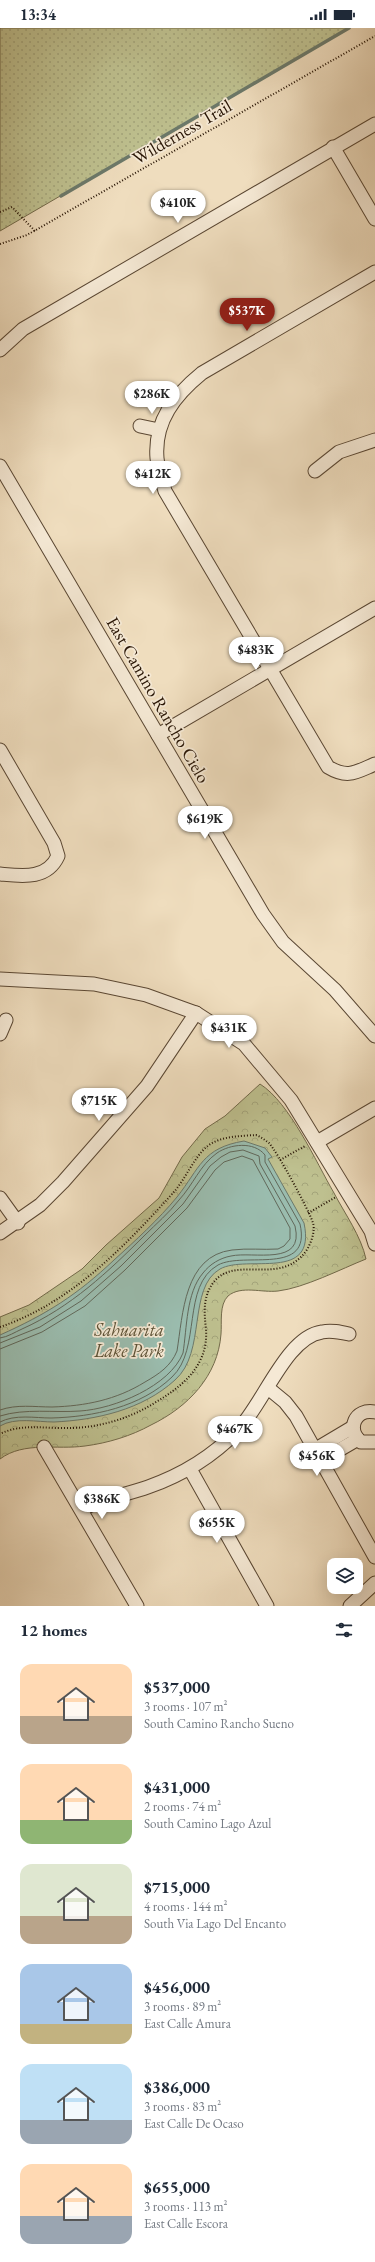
<!DOCTYPE html>
<meta charset="utf-8">
<style>
body{margin:0;font-family:"EB Garamond",serif;background:#f6f6f7;color:#1f2937;height:100vh;display:flex;flex-direction:column;font-size:15px;white-space:nowrap}
*{box-sizing:border-box;margin:0}
p{font-size:13px;color:#747a83}
.icon{flex:none;width:22px;height:22px;fill:none;stroke:currentColor;stroke-width:2;stroke-linecap:round;stroke-linejoin:round}
.map{position:relative;height:1578px;overflow:hidden}
.side{display:flex;flex-direction:column;background:#fff;flex:1}
.side>*{flex:none}
.controls{position:absolute;left:327px;top:1530px;display:grid;gap:8px}
.controls a{display:grid;place-items:center;width:36px;height:36px;border-radius:8px;background:#fff;box-shadow:0 4px 16px #0002;font-size:20px}
.price{position:absolute;translate:-50% -34px;padding:0 9px;border-radius:14px;background:#fff;color:#222;font-size:13px;line-height:26px;filter:drop-shadow(0 1px 2px #0008)}
.price::after{content:'';position:absolute;left:50%;top:24px;width:12px;height:9px;margin-left:-6px;background:inherit;clip-path:polygon(0 0,100% 0,50% 100%)}
.price.current{background:#8f2418;color:#fff}
ul{padding:0;list-style:none}
li{display:flex;align-items:center;gap:12px;height:100px;padding:0 20px}
li span{display:grid;place-items:center;flex:none;width:112px;height:80px;border-radius:12px;color:#555}
li>.icon{margin-inline-start:auto}
span .icon{width:48px;height:48px;fill:#fffc;stroke-width:1}
li b{font-size:17px}
h2{display:flex;justify-content:space-between;align-items:center;height:48px;padding:0 20px;font-size:17px}
.status{display:flex;justify-content:space-between;align-items:center;height:28px;padding:0 20px;background:#fff;direction:ltr}
.status svg{height:11px;fill:currentColor}
.map>svg:first-child{display:block}
.grass{fill:url(#grass-dots);stroke:#736a4a}
.park{fill:url(#park-crowns);stroke:#736a4a}
.water{fill:#9abcae;stroke:#6c796a}
.lines{fill:none;stroke-linecap:round;stroke-linejoin:round}
.shore{stroke:#61685a;stroke-width:1}
.stream{stroke:#6c796a;stroke-width:3.5}
.minor-casing{stroke:#5a4733;stroke-width:15}
.path{stroke:#281505;stroke-width:2;stroke-dasharray:1 2;stroke-linecap:butt}
.minor{stroke:#f5e9d5;stroke-width:13}
.labels{text-anchor:middle;stroke-width:3.5;stroke-linejoin:round;paint-order:stroke}
.street-label{font-size:18px;fill:#281505;stroke:#f5e9d5}
.park-label{font-size:18px;font-style:italic;fill:#5c5135;stroke:#f5e9d5}
</style>
<div class="status"><b>13:34</b><svg viewBox="0 0 49 12"><path d="M0 12V9h3v3zM5 12V6h3v6zM10 12V3h3v9zM15 12V0h3v12zM26 1h20v11H26zM47 4h2v5h-2z"/></svg></div>
<div class="map">
<svg width="375" height="1578" viewBox="0 0 375 1578">
<defs>
<pattern id="grass-dots" width="8" height="8" patternUnits="userSpaceOnUse"><rect width="8" height="8" fill="#bec08f"/><path d="M2 2h.1M6 6h.1" fill="none" stroke="#a3a47a" stroke-width="1.8" stroke-linecap="round"/></pattern>
<pattern id="park-crowns" width="20" height="18" patternUnits="userSpaceOnUse"><rect width="20" height="18" fill="#bec08f"/><path d="M2 6a3 3 0 1 1 6 0M12 15a3 3 0 1 1 6 0" fill="none" stroke="#a3a47a"/></pattern>
</defs>
<rect width="100%" height="100%" fill="#efddbe"/>
<filter id="stains"><feTurbulence type="fractalNoise" baseFrequency=".005" numOctaves="4"/><feColorMatrix values="0 0 0 0 .2 0 0 0 0 .09 0 0 0 0 .02 0 0 0 .5 -.17"/></filter>
<radialGradient id="worn" r=".72"><stop offset=".6" stop-color="#630" stop-opacity="0"/><stop offset="1" stop-color="#630" stop-opacity=".3"/></radialGradient>
<polygon class="grass" points="0,0 349,0 0,203"/>
<path class="park" d="M260 1056C290 1075 316 1134 334 1165 345 1186 361 1208 366 1231 341 1241 304 1260 278 1263 262 1265 241 1257 228 1268 219 1277 222 1294 221 1306 218 1348 188 1379 151 1397 131 1408 108 1415 85 1418 57 1422 24 1413 0 1431V1289L29 1277 82 1241 106 1217 159 1170 182 1129 205 1101 225 1088Z"/>
<path class="water" d="M244 1113 265 1120 272 1129 268 1131 304 1195C317 1255 247 1226 220 1241 187 1260 207 1324 175 1352 142 1382 96 1392 54 1394 37 1394 15 1389 0 1398V1307C47 1286 77 1267 114 1232 135 1213 159 1191 177 1169 200 1140 202 1120 244 1113Z"/>
<g class="lines">
<g class="shore">
<path d="M0 1310C8 1309 15 1304 22 1301 71 1279 108 1244 145 1207 156 1196 169 1185 179 1172 193 1157 200 1137 217 1125 230 1116 254 1113 265 1127V1134L300 1196C312 1249 244 1223 218 1237 181 1258 202 1321 172 1349 141 1379 93 1389 51 1390 35 1390 15 1386 0 1394"/>
<path d="M0 1315 40 1299 81 1273 121 1238 183 1176 210 1138 221 1129 230 1124 243 1122 259 1128 260 1136 295 1198C305 1239 253 1223 231 1228 220 1230 210 1236 203 1245 186 1265 187 1300 183 1325 170 1358 114 1381 80 1383 54 1385 25 1380 0 1388"/>
<path d="M0 1321 42 1304 85 1278 125 1242 187 1180 215 1142 224 1134 242 1128 253 1132 290 1200V1211L284 1218 278 1221C263 1222 248 1220 232 1222 184 1228 183 1286 177 1323 171 1338 159 1346 145 1354 116 1372 85 1378 52 1379 34 1379 17 1376 0 1382"/>
</g>
<polyline class="stream" points="61,168 349,0"/>
<defs>
<g id="minor">
<polyline points="333,119 375,191"/>
<path d="M375 244 202 345C175 367 154 393 157 430 158 441 162 452 165 463L328 739C348 751 356 744 375 736"/>
<polyline points="0,322 23,301 375,96"/>
<polyline points="140,398 159,402"/>
<polyline points="0,438 263,886 283,914 335,962 375,1008"/>
<polyline points="315,443 339,424 375,412"/>
<polyline points="158,707 375,580"/>
<path d="M0 722 54 815 58 828C47 852 22 848 0 846"/>
<polyline points="0,951 94,956 146,967 196,985 244,1016 291,1072 371,1203 375,1216"/>
<polyline points="0,1006 6,992"/>
<polyline points="317,1114 375,1080"/>
<polyline points="0,1170 18,1195"/>
<polyline points="0,1205 40,1177 63,1154 147,1058 196,985"/>
<polyline points="268,1360 285,1374 296,1388 375,1529"/>
<path d="M375 1384C355 1380 346 1401 361 1414H375"/>
<polyline points="44,1419 137,1578"/>
<polyline points="316,1421 353,1399"/>
<polyline points="322,1432 358,1411"/>
<polyline points="190,1441 267,1578"/>
<path d="M82 1481C103 1470 126 1467 148 1459 182 1447 212 1429 237 1403 263 1377 286 1309 322 1304 331 1302 340 1304 349 1306"/>
<polyline points="350,1578 375,1555"/>
</g>
</defs>
<use href="#minor" class="minor-casing"/>
<g class="path">
<polyline points="0,184 12,179 35,203"/>
<polyline points="0,216 27,207 375,8"/>
<polyline points="280,1132 305,1118"/>
<polyline points="308,1185 336,1169"/>
<path d="M0 1299C71 1275 124 1219 173 1165 186 1151 194 1128 209 1117 222 1108 241 1108 256 1107 261 1109 265 1112 269 1115 278 1125 309 1182 313 1195 316 1205 309 1221 302 1228 275 1256 234 1227 213 1255 203 1269 204 1284 206 1301 209 1342 176 1363 144 1381 119 1394 90 1401 62 1400 40 1400 20 1396 0 1406"/>
</g>
<use href="#minor" class="minor"/>
</g>
<g class="labels">
<g class="street-label">
<text transform="translate(182 104) rotate(-30)" y="6">Wilderness Trail</text>
<text transform="translate(158 672) rotate(60)" y="6">East Camino Rancho Cielo</text>
</g>
<g class="park-label">
<text x="129" y="1308">Sahuarita<tspan x="129" dy="21">Lake Park</tspan></text>
</g>
</g>
<rect width="100%" height="100%" filter="url(#stains)"/>
<rect width="100%" height="100%" fill="url(#worn)"/>
</svg>
<div class="controls">
<a><svg class="icon" aria-label="layers" viewBox="0 0 24 24"><path d="M12 4l9 5-9 5-9-5zM3 14l9 5 9-5"/></svg></a>
</div>
<b class="price" style="left:178px;top:196px">$410K</b>
<b class="price current" style="left:247px;top:304px">$537K</b>
<b class="price" style="left:152px;top:387px">$286K</b>
<b class="price" style="left:153px;top:467px">$412K</b>
<b class="price" style="left:256px;top:643px">$483K</b>
<b class="price" style="left:205px;top:812px">$619K</b>
<b class="price" style="left:229px;top:1021px">$431K</b>
<b class="price" style="left:99px;top:1094px">$715K</b>
<b class="price" style="left:235px;top:1422px">$467K</b>
<b class="price" style="left:317px;top:1449px">$456K</b>
<b class="price" style="left:102px;top:1492px">$386K</b>
<b class="price" style="left:217px;top:1516px">$655K</b>
</div>
<section class="side">
<h2>12 homes<svg class="icon" aria-label="filters" viewBox="0 0 24 24"><path d="M4 7h16M4 17h16"/><circle cx="9" cy="7" r="2"/><circle cx="15" cy="17" r="2"/></svg></h2>
<ul>
<li><span style="background:linear-gradient(#ffd9b3 65%,#b9a48a 0)"><svg class="icon" aria-label="home" viewBox="0 0 24 24"><path d="M3 11l9-7 9 7M6 9v11h12V9"/></svg></span><div><b>$537,000</b><p>3 rooms · 107 m²</p><p>South Camino Rancho Sueno</p></div></li>
<li><span style="background:linear-gradient(#ffd9b3 70%,#8fb573 0)"><svg class="icon" aria-label="home" viewBox="0 0 24 24"><path d="M3 11l9-7 9 7M6 9v11h12V9"/></svg></span><div><b>$431,000</b><p>2 rooms · 74 m²</p><p>South Camino Lago Azul</p></div></li>
<li><span style="background:linear-gradient(#dfe7d0 65%,#b9a48a 0)"><svg class="icon" aria-label="home" viewBox="0 0 24 24"><path d="M3 11l9-7 9 7M6 9v11h12V9"/></svg></span><div><b>$715,000</b><p>4 rooms · 144 m²</p><p>South Via Lago Del Encanto</p></div></li>
<li><span style="background:linear-gradient(#a9c7e8 75%,#c2b280 0)"><svg class="icon" aria-label="home" viewBox="0 0 24 24"><path d="M3 11l9-7 9 7M6 9v11h12V9"/></svg></span><div><b>$456,000</b><p>3 rooms · 89 m²</p><p>East Calle Amura</p></div></li>
<li><span style="background:linear-gradient(#bfe0f5 70%,#9aa5b1 0)"><svg class="icon" aria-label="home" viewBox="0 0 24 24"><path d="M3 11l9-7 9 7M6 9v11h12V9"/></svg></span><div><b>$386,000</b><p>3 rooms · 83 m²</p><p>East Calle De Ocaso</p></div></li>
<li><span style="background:linear-gradient(#ffd9b3 65%,#9aa5b1 0)"><svg class="icon" aria-label="home" viewBox="0 0 24 24"><path d="M3 11l9-7 9 7M6 9v11h12V9"/></svg></span><div><b>$655,000</b><p>3 rooms · 113 m²</p><p>East Calle Escora</p></div></li>
</ul>
</section>
